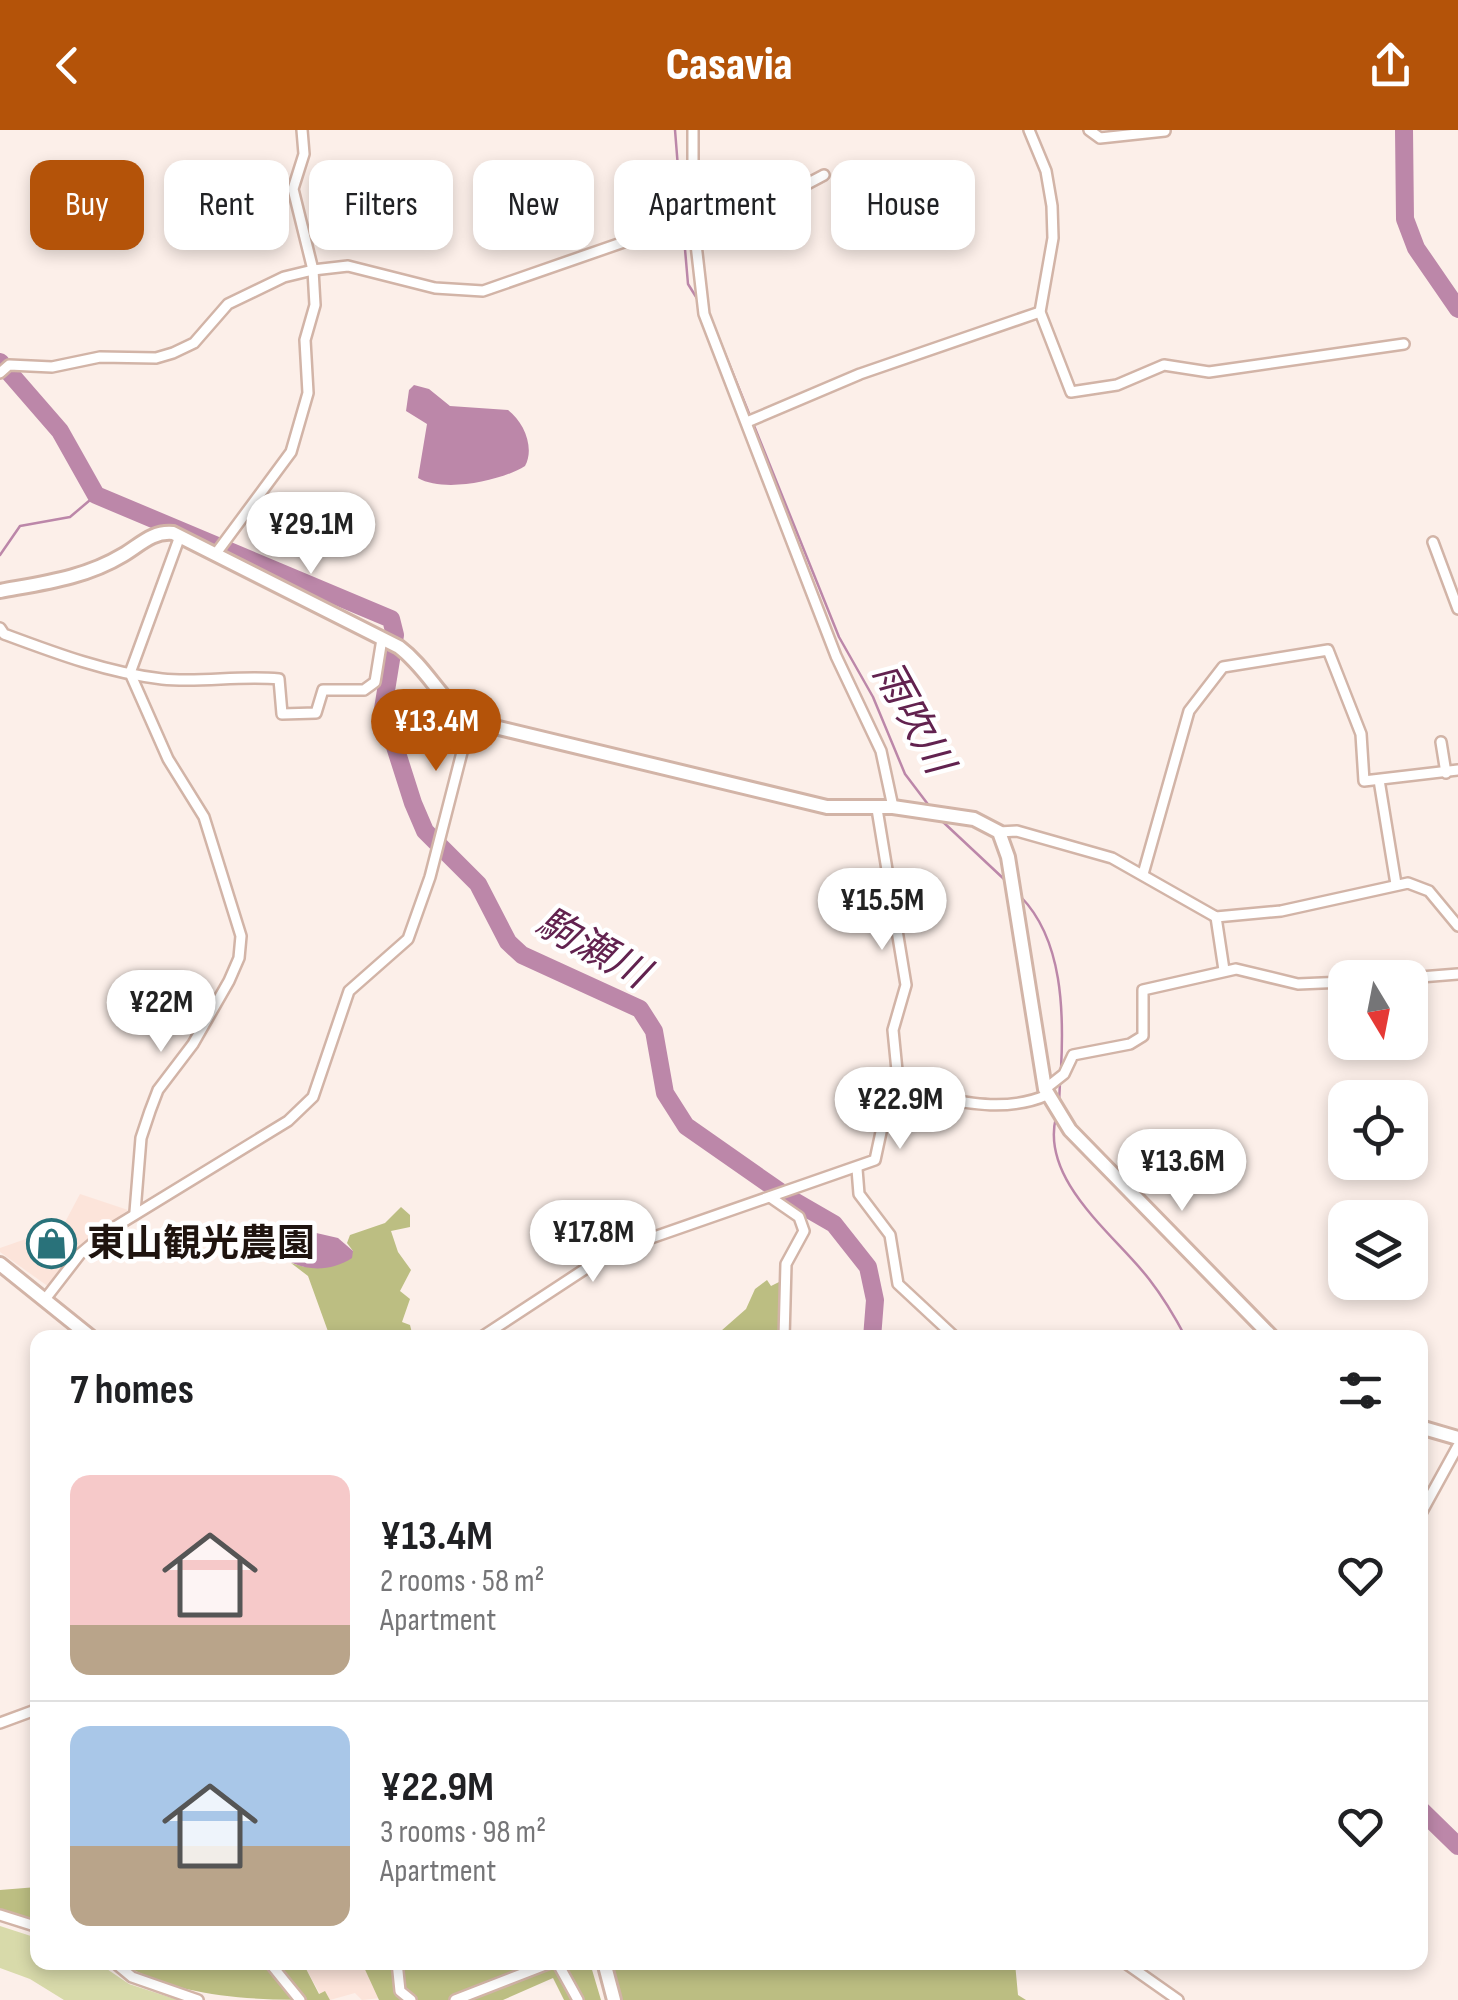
<!DOCTYPE html>
<meta charset="utf-8">
<style>
body{margin:0;font-family:"Sofia Sans Condensed","Noto Sans JP",sans-serif;background:#f2f2f2;color:#202124;height:100vh;display:flex;flex-direction:column;font-size:38px;white-space:nowrap}
*{box-sizing:border-box;margin:0}
p{font-size:32px;color:#757577}
.icon{flex:none;width:55px;height:55px;fill:none;stroke:currentColor;stroke-width:2;stroke-linecap:round;stroke-linejoin:round}
.map{position:relative;flex:1;overflow:hidden}
.panel{position:absolute;left:30px;top:1200px;width:1398px;height:640px;display:flex;flex-direction:column;background:#fff;border-radius:20px;box-shadow:0 5px 15px #0003}
.panel>*{flex:none}
.top-card{position:absolute;left:30px;top:30px;width:1400px;height:90px;display:flex;gap:20px}
.needle{width:65px;rotate:170deg}
.fabs{position:absolute;left:1328px;top:830px;display:grid;gap:20px}
.fabs a{display:grid;place-items:center;width:100px;height:100px;border-radius:20px;background:#fff;box-shadow:0 5px 15px #0003;font-size:50px}
.price{position:absolute;translate:-50% -85px;padding:0 22px;border-radius:35px;background:#fff;color:#222;font-size:32px;line-height:65px;filter:drop-shadow(0 2px 5px #0008)}
.price::after{content:'';position:absolute;left:50%;top:60px;width:30px;height:22px;margin-left:-15px;background:inherit;clip-path:polygon(0 0,100% 0,50% 100%)}
.price.selected{background:#b45309;color:#fff}
ul{padding:0;list-style:none}
li{display:flex;align-items:center;gap:30px;height:250px;padding:0 40px}
li+li{border-top:2px solid #e0e0e0}
li span{display:grid;place-items:center;flex:none;width:280px;height:200px;border-radius:20px;color:#555}
li>.icon{margin-inline-start:auto}
span .icon{width:120px;height:120px;fill:#fffc;stroke-width:1}
li b{font-size:42px}
h2{display:flex;justify-content:space-between;align-items:center;height:120px;padding:0 40px;font-size:42px}
.tag{padding:0 35px;border-radius:20px;background:#fff;box-shadow:0 5px 15px #0003;font-size:35px;line-height:90px}
.tag.selected{background:#b45309;color:#fff}
header{display:flex;justify-content:space-between;align-items:center;height:130px;padding:0 40px;background:#b45309;color:#fff;font-size:45px;font-weight:800}
.map>svg:first-child{display:block}
.built{fill:#fce4da}
.green{fill:#d8daaa}
.forest{fill:#bcbe82}
.water{fill:#bc87a9}
.lines{fill:none;stroke-linecap:round;stroke-linejoin:round}
.stream{stroke:#bc87a9;stroke-width:2.5}
.river{stroke:#bc87a9;stroke-width:18}
.street-casing{stroke:#d2b4a7;stroke-width:14}
.secondary-casing{stroke:#d2b4a7;stroke-width:18}
.street{stroke:#fff;stroke-width:9}
.secondary{stroke:#fff;stroke-width:12}
.labels{text-anchor:middle;stroke-width:9;stroke-linejoin:round;paint-order:stroke}
.poi-label{font-size:38px;font-weight:bold;fill:#1f140f;stroke:#fff;text-anchor:start}
.water-label{font-size:40px;font-style:italic;fill:#62224f;stroke:#fff}
</style>
<header><svg class="icon" aria-label="back" viewBox="0 0 24 24"><path d="M15 5l-7 7 7 7"/></svg>Casavia<svg class="icon" aria-label="share" viewBox="0 0 24 24"><path d="M12 15V3M7 8l5-5 5 5M5 13v7h14v-7"/></svg></header>
<div class="map">
<svg width="1458" height="1870" viewBox="0 0 1458 1870">
<rect width="100%" height="100%" fill="#fcefe9"/>
<g class="built">
<polygon points="80,1064 128,1080 88,1110 49,1157 0,1122 0,1118 63,1096"/>
<polygon points="303,1833 362,1833 381,1868 362,1870 355,1863 330,1870 325,1862 320,1864"/>
</g>
<polygon class="green" points="0,1796 37,1808 38,1832 98,1833 129,1854 178,1870 64,1870 30,1849 0,1838"/>
<g class="forest">
<polygon points="401,1077 410,1085 410,1097 391,1101 398,1122 411,1140 400,1161 410,1169 402,1192 410,1195 413,1207 330,1207 308,1146 291,1133 305,1137 353,1121 347,1113 350,1105 385,1093"/>
<polygon points="785,1149 783,1207 713,1208 746,1179 755,1159 767,1150 771,1156"/>
<polygon points="37,1757 37,1792 0,1779 0,1760"/>
<path d="M121 1833H303L319 1864 325 1861 330 1870C256 1870 184 1870 121 1833Z"/>
<polygon points="362,1833 590,1833 601,1870 564,1870 553,1848 503,1870 379,1870"/>
<polygon points="610,1833 1015,1833 1018,1865 1026,1870 621,1870"/>
</g>
<g class="water">
<path d="M414 255 429 259 450 276 508 280C524 292 535 318 525 336 501 351 444 363 418 348L427 294 406 281 409 260Z"/>
<path d="M312 1102 338 1108 353 1121 352 1128C328 1144 293 1142 276 1119L279 1107Z"/>
</g>
<g class="lines">
<g class="stream">
<polyline points="675,0 682,88"/>
<polyline points="683,96 688,154 698,170"/>
<polyline points="713,194 839,507 873,567 905,644 930,677"/>
<polyline points="0,425 20,396 70,387 96,365"/>
<polyline points="942,691 1005,750"/>
<path d="M1021 767C1063 810 1064 883 1061 939"/>
<polyline points="1059,974 1060,952"/>
<path d="M1056 987C1040 1051 1115 1105 1149 1149 1163 1167 1175 1187 1186 1208"/>
</g>
<g class="river">
<polyline points="1404,0 1405,89 1416,118 1458,179"/>
<polyline points="0,232 60,301 96,365 391,489 395,505 383,579 413,673 425,701 478,754 508,812 522,825 640,879 654,901 665,963 686,996 789,1068 834,1094 868,1137 875,1170 872,1208"/>
<polyline points="1420,1679 1458,1716"/>
</g>
<defs>
<g id="street">
<polyline points="693,0 693,88 704,184 836,526 881,621 893,677"/>
<polyline points="1029,0 1046,41 1052,76 1053,108 1040,182 1071,262 1117,255 1164,235 1209,242 1404,214"/>
<polyline points="1089,0 1100,8 1165,1"/>
<polyline points="0,243 9,235 52,237 100,227 156,228 173,223 194,213 228,174 284,147 313,140 348,136 435,158 483,161 693,88 771,73 824,45"/>
<polyline points="747,292 860,244 1040,182"/>
<polyline points="1433,412 1458,479"/>
<polyline points="217,422 291,322 308,263 305,210 315,175 313,140 293,59 304,24 302,0"/>
<path d="M0 498 4 504C55 523 108 543 162 549 201 553 240 545 279 549L282 584 316 583 323 560H364L375 552 382 509"/>
<polyline points="1441,612 1446,643"/>
<polyline points="1379,650 1396,754"/>
<polyline points="999,702 1017,701 1112,728 1216,787 1281,781 1408,753 1429,761 1458,796"/>
<polyline points="1143,744 1189,581 1223,537 1328,520 1361,604 1364,651 1458,640"/>
<polyline points="1216,787 1224,840"/>
<polyline points="1408,848 1458,844"/>
<polyline points="1045,959 1064,944 1073,925 1130,914 1143,906 1143,860 1236,839 1298,854 1345,852"/>
<path d="M899 961C949 968 999 986 1047 965"/>
<polyline points="857,1039 859,1064 890,1105 898,1154 956,1208"/>
<polyline points="770,1067 799,1087 804,1101 786,1134 784,1208"/>
<polyline points="135,1082 141,1008 150,981 158,960 193,914 229,851 239,828 241,806 204,687 168,629 130,543 180,406"/>
<polyline points="46,1168 80,1124 105,1103 288,991 313,967 349,861 408,809 430,747 470,591"/>
<polyline points="480,1208 611,1122 875,1030 886,979 899,961 893,900 906,855 877,679"/>
<polyline points="1420,1385 1458,1316"/>
<polyline points="0,1593 38,1579"/>
<polyline points="0,1785 38,1797"/>
<polyline points="114,1832 132,1847 198,1870"/>
<polyline points="269,1832 300,1870"/>
<polyline points="397,1832 400,1861 411,1870"/>
<polyline points="557,1832 578,1870"/>
<polyline points="1124,1832 1178,1870"/>
<polyline points="455,1870 553,1832"/>
</g>
<g id="secondary">
<path d="M0 461C43 453 85 448 123 425 140 415 152 401 173 403L399 517C427 538 441 571 470 591L827 677H893L974 689 999 702 1008 727 1045 959 1070 1000 1273 1208"/>
<polyline points="0,1134 92,1208"/>
<polyline points="1420,1297 1458,1308"/>
<polyline points="604,1832 614,1870"/>
</g>
</defs>
<use href="#street" class="street-casing"/>
<use href="#secondary" class="secondary-casing"/>
<use href="#street" class="street"/>
<use href="#secondary" class="secondary"/>
</g>
<defs>
<symbol id="shop-ring" viewBox="-11 -11 22 22"><circle r="9.5" fill="#fff" stroke="#29727a" stroke-width="1.5"/><path d="M-5-2.5h2.3a2.7 3.5 0 0 1 5.4 0H5L5.5 6h-11ZM-1.5-2.5h3a1.5 2.3 0 0 0-3 0Z" fill="#29727a"/></symbol>
</defs>
<g fill-rule="evenodd">
<use href="#shop-ring" x="24" y="1086" width="55" height="55"/>
</g>
<g class="labels">
<g class="poi-label">
<text x="87" y="1126">東山観光農園</text>
</g>
<g class="water-label">
<text transform="translate(914 587) rotate(61)" y="14">雨吹川</text>
<text transform="translate(593 817) rotate(29)" y="14">駒瀬川</text>
</g>
</g>
</svg>
<div class="fabs">
<a><svg class="needle" viewBox="-14 -14 28 28"><path d="M0-13l5 13h-10z" fill="#e53935"/><path d="M0 13l5-13h-10z" fill="#757577"/></svg></a>
<a><svg class="icon" aria-label="locate" viewBox="0 0 24 24"><circle cx="12" cy="12" r="6"/><path d="M12 2v4M12 18v4M2 12h4M18 12h4"/></svg></a>
<a><svg class="icon" aria-label="layers" viewBox="0 0 24 24"><path d="M12 4l9 5-9 5-9-5zM3 14l9 5 9-5"/></svg></a>
</div>
<b class="price" style="left:311px;top:447px">¥29.1M</b>
<b class="price selected" style="left:436px;top:644px">¥13.4M</b>
<b class="price" style="left:882px;top:823px">¥15.5M</b>
<b class="price" style="left:161px;top:925px">¥22M</b>
<b class="price" style="left:900px;top:1022px">¥22.9M</b>
<b class="price" style="left:1182px;top:1084px">¥13.6M</b>
<b class="price" style="left:593px;top:1155px">¥17.8M</b>
<div class="top-card">
<a class="tag selected">Buy</a>
<a class="tag">Rent</a>
<a class="tag">Filters</a>
<a class="tag">New</a>
<a class="tag">Apartment</a>
<a class="tag">House</a>
</div>
<section class="panel">
<h2>7 homes<svg class="icon" aria-label="filters" viewBox="0 0 24 24"><path d="M4 7h16M4 17h16"/><circle cx="9" cy="7" r="2"/><circle cx="15" cy="17" r="2"/></svg></h2>
<ul>
<li><span style="background:linear-gradient(#f6c9c9 75%,#b9a48a 0)"><svg class="icon" aria-label="home" viewBox="0 0 24 24"><path d="M3 11l9-7 9 7M6 9v11h12V9"/></svg></span><div><b>¥13.4M</b><p>2 rooms · 58 m²</p><p>Apartment</p></div><svg class="icon" aria-label="heart" viewBox="0 0 24 24"><path d="M12 20l-8-8c-3-5 5-10 8-4 3-6 11-1 8 4z"/></svg></li>
<li><span style="background:linear-gradient(#a9c7e8 60%,#b9a48a 0)"><svg class="icon" aria-label="home" viewBox="0 0 24 24"><path d="M3 11l9-7 9 7M6 9v11h12V9"/></svg></span><div><b>¥22.9M</b><p>3 rooms · 98 m²</p><p>Apartment</p></div><svg class="icon" aria-label="heart" viewBox="0 0 24 24"><path d="M12 20l-8-8c-3-5 5-10 8-4 3-6 11-1 8 4z"/></svg></li>
</ul>
</section>
</div>
